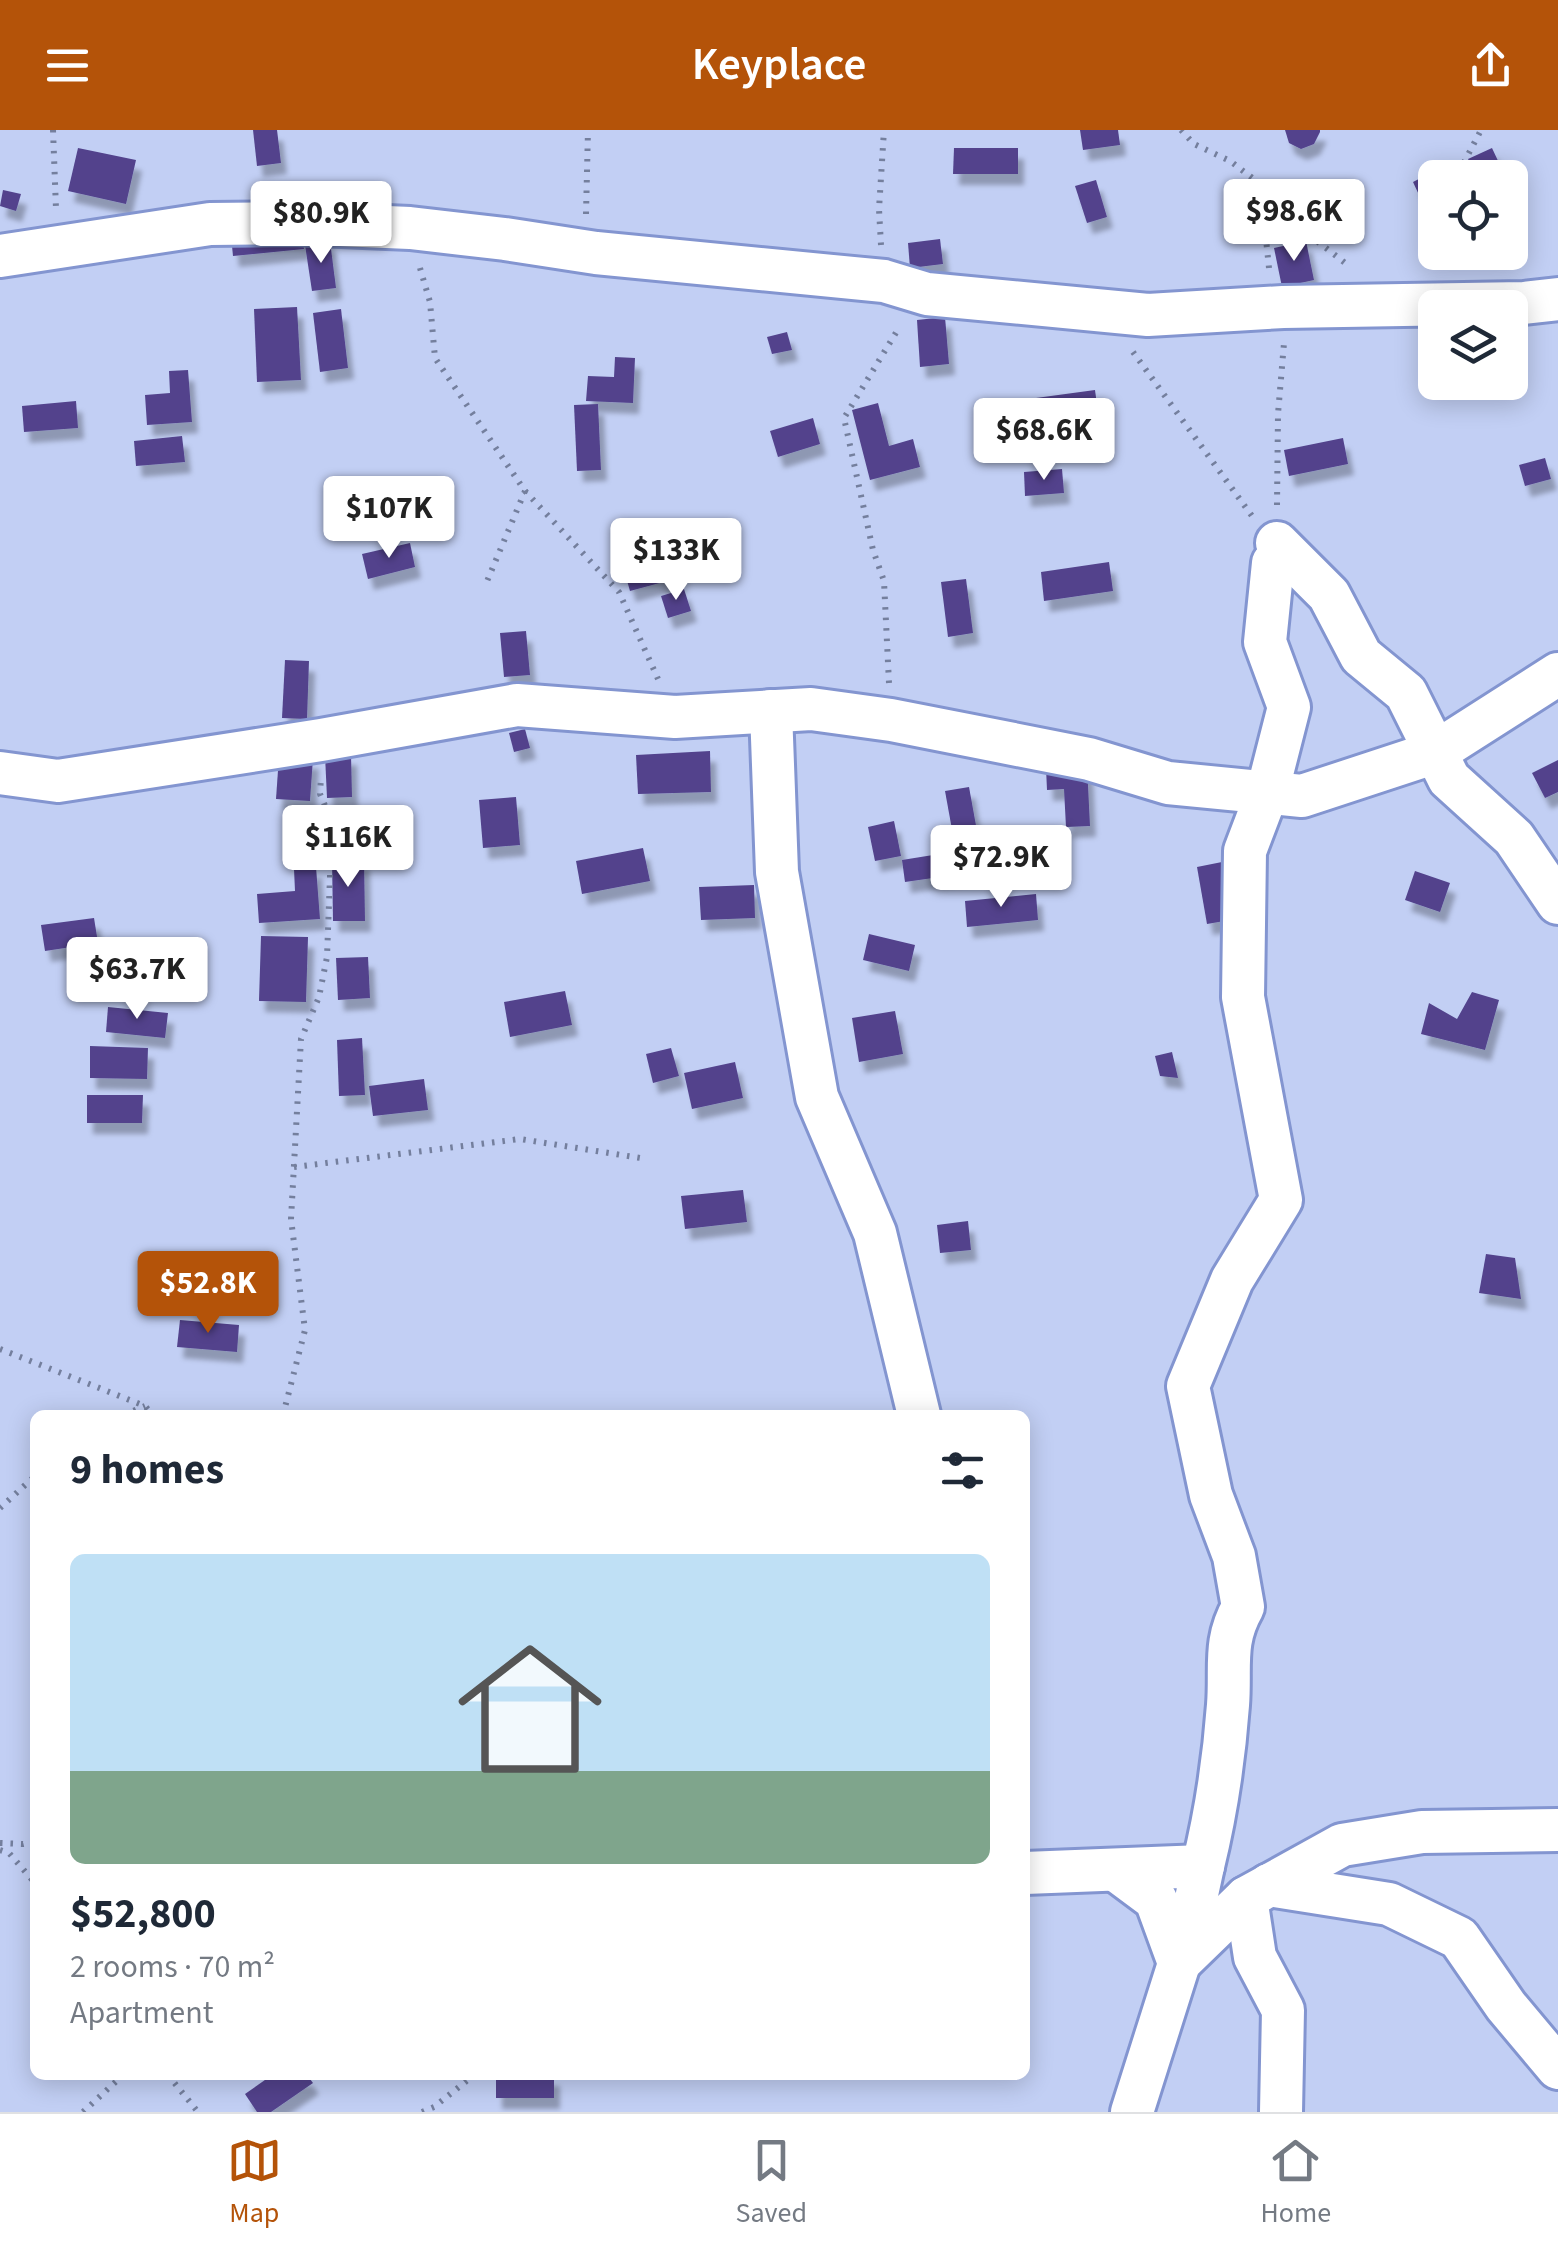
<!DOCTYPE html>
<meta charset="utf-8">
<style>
body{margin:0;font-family:"Source Sans 3",sans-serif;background:#f2f2f3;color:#1f2937;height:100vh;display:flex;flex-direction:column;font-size:38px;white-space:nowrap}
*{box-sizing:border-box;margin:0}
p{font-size:32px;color:#747a83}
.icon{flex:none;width:55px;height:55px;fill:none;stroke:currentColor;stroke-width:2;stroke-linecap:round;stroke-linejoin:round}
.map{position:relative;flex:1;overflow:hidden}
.panel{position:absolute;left:30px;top:1280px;width:1000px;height:670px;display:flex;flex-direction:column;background:#fff;border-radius:15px;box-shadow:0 5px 25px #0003}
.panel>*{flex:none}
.controls{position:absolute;left:1418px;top:30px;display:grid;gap:20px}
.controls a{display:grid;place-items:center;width:110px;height:110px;border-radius:15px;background:#fff;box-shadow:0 5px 25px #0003;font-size:50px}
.price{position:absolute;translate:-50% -85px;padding:0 22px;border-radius:10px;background:#fff;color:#222;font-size:32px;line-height:65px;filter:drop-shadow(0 2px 5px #0008)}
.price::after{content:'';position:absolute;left:50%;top:60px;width:30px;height:22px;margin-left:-15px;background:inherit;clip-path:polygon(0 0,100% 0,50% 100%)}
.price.selected{background:#b45309;color:#fff}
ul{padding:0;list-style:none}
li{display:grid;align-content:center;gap:20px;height:530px;padding:0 40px}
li+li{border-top:2px solid #e0e1e3}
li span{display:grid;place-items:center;height:310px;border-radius:15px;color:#555}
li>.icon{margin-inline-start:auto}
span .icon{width:180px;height:180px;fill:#fffc;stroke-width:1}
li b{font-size:42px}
h2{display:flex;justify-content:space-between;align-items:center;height:120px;padding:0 40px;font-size:42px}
header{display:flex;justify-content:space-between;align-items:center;height:130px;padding:0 40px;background:#b45309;color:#fff;font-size:45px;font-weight:600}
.tabs{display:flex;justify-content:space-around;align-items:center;height:140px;border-top:2px solid #e0e1e3;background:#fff;font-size:28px;color:#747a83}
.tabs a{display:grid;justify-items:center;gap:5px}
.tabs .selected{color:#b45309}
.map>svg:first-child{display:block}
.building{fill:#52438c;filter:url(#shadow)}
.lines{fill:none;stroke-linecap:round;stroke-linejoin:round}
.minor-casing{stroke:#8395d0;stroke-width:48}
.path{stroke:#747f9d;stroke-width:6;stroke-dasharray:2.5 8;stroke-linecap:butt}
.minor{stroke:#fff;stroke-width:42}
</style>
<header><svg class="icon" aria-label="menu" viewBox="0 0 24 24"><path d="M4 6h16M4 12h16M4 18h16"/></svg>Keyplace<svg class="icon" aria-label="share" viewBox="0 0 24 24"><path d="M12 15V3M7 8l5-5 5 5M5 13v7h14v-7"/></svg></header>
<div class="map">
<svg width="1558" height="1982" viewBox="0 0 1558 1982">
<defs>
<filter id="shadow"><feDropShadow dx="6" dy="11" stdDeviation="2.5" flood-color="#0004"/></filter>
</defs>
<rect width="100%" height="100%" fill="#c2cff4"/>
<g class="building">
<polygon points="253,0 277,0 281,33 257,36"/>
<polygon points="1080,0 1118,0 1120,15 1083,20"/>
<polygon points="1285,0 1320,0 1320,2 1314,14 1301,19 1289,13"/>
<polygon points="78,18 136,30 126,74 68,61"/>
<polygon points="954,18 1018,18 1018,44 953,44"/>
<polygon points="1492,18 1506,48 1477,48 1468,29"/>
<polygon points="1440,38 1445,48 1435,48 1435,57 1419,65 1413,52"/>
<polygon points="1096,50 1107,87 1087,93 1075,56"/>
<polygon points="3,60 21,64 16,81 0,76"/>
<polygon points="301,99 304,119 233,126 231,106"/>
<polygon points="940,109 943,134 910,138 908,113"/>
<polygon points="330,111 336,158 312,161 305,115"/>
<polygon points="1306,111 1314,150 1282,157 1274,118"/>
<polygon points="297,177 301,250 257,252 254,179"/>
<polygon points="341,179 348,238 320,242 313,183"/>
<polygon points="945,187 949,234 920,237 917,190"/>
<polygon points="787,202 792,220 772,224 767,207"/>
<polygon points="615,227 635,228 633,273 586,271 588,246 614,247"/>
<polygon points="188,240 192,292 147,295 145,265 170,263 169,241"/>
<polygon points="1095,260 1099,290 1040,299 1036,268"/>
<polygon points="76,271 78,298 24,302 22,276"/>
<polygon points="878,273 889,316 913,309 920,337 870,350 852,280"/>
<polygon points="598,274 601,340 577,341 574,275"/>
<polygon points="813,288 820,314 778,327 770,301"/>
<polygon points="182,306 185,332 136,336 134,311"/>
<polygon points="1343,308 1348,334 1289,346 1284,320"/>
<polygon points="1545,328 1551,349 1525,356 1519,335"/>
<polygon points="1062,339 1064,363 1025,366 1024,342"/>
<polygon points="410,413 415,437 368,449 362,424"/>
<polygon points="661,430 667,451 630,461 624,440"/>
<polygon points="1109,432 1113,461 1044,471 1041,442"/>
<polygon points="966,449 973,503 948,507 941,452"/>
<polygon points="684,459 691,481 668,488 661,466"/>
<polygon points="526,501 530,545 504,547 500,503"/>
<polygon points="285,530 309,531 307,589 282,588"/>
<polygon points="525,599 530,618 514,622 509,603"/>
<polygon points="710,621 711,662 638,664 636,625"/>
<polygon points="351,624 352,667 327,668 325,625"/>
<polygon points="279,626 313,628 310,671 276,669"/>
<polygon points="1558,630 1558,662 1545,668 1532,643"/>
<polygon points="1087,635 1090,696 1066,697 1064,659 1047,660 1046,638"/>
<polygon points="969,657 979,712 955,716 945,661"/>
<polygon points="516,667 520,715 483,718 479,670"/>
<polygon points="894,691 901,726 875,731 868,697"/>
<polygon points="643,718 650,751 582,764 576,731"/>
<polygon points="958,721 961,744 905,752 902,730"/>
<polygon points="332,729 364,729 365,791 333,791"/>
<polygon points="1227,731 1236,789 1207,794 1197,737"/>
<polygon points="316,737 320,789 259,793 257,764 295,761 294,739"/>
<polygon points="1415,741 1450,753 1440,782 1405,770"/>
<polygon points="754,755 755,788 701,790 699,757"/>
<polygon points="1036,764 1038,790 967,797 965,771"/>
<polygon points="94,788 98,813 45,821 41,795"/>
<polygon points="869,804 915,815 909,841 863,830"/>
<polygon points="261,806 308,807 306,872 259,871"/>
<polygon points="368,827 370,868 338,870 336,828"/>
<polygon points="565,861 572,895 510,907 504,872"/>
<polygon points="1472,862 1499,870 1485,920 1421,904 1429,873 1457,889"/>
<polygon points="108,877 168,883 165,908 106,902"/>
<polygon points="895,881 903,924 859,932 852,888"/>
<polygon points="362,908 365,965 339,966 337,910"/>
<polygon points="90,916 148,918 147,949 90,948"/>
<polygon points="671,918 679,946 653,953 646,924"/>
<polygon points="1172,922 1178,948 1160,946 1155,926"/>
<polygon points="735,932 743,968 692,979 684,943"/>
<polygon points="424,949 428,980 373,986 369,956"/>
<polygon points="87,965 143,965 142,993 87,993"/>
<polygon points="743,1060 747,1092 685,1099 681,1066"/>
<polygon points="968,1091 971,1120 940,1123 937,1095"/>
<polygon points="1486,1124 1515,1128 1521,1169 1479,1163"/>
<polygon points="180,1190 239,1195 237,1222 177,1217"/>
<polygon points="272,1945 307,1945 313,1953 271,1982 257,1982 245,1964"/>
<rect x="496" y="1945" width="58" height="23"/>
</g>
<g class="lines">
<defs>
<g id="minor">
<polyline points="0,126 210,94 293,93 410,98 505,109 596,123 884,151 927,164 1148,185 1283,177 1524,173 1558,169"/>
<polyline points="1277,413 1329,465 1361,526 1406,563 1449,649 1514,708 1558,773"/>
<polyline points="771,581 777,742 817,967 875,1103 919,1285"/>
<polyline points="0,643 58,651 321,610 517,575 675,587 811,579 891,590 1089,629 1168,653 1302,666 1436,622 1558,544"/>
<path d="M1203 1736C1216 1683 1224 1629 1228 1575 1231 1537 1223 1512 1243 1477L1234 1426 1211 1365 1188 1256 1232 1150 1281 1070 1243 867 1245 721 1267 663 1289 577 1265 512 1273 433"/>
<polyline points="1117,1741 1156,1770 1179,1833 1246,1768 1342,1715 1422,1702 1558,1700"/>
<polyline points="1025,1743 1203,1736 1189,1802 1132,1982"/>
<polyline points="1269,1755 1389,1774 1459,1808 1506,1876 1558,1938"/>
<polyline points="1246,1768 1255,1827 1283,1880 1281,1982"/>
</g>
</defs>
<use href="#minor" class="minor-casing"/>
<g class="path">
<polyline points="53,0 56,79"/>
<polyline points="1181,0 1194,14 1230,31 1255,50 1286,87 1349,136"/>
<polyline points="1459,42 1481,0"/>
<polyline points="586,84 588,0"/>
<polyline points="881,115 879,79 884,0"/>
<polyline points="420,138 430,172 435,228 525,361 485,456"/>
<polyline points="1269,138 1266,109 1272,70"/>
<polyline points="1133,222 1252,386"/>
<polyline points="525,361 619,462 658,549"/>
<polyline points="1277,375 1278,284 1284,213"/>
<polyline points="889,553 884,451 873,420 844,288 900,196"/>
<polyline points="294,1037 520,1009 647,1029"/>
<polyline points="0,1219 145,1276 153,1285"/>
<polyline points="124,1285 145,1276"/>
<polyline points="283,1285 305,1200 291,1089 301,909 319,867 327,827 332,692 320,664 321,647"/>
<polyline points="0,1378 35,1346"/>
<polyline points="0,1713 23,1714 35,1711"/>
<polyline points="0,1720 9,1723 35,1753"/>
<polyline points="168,1945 198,1982"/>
<polyline points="83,1982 123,1945"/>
<polyline points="422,1982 434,1977 474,1945"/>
</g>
<use href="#minor" class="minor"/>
</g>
</svg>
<div class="controls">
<a><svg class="icon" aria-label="locate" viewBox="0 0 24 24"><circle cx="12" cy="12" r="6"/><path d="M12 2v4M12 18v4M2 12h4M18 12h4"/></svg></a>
<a><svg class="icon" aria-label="layers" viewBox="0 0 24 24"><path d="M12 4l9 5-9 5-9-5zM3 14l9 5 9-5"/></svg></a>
</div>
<b class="price" style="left:1294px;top:134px">$98.6K</b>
<b class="price" style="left:321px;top:136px">$80.9K</b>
<b class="price" style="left:1044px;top:353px">$68.6K</b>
<b class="price" style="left:389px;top:431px">$107K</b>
<b class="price" style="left:676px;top:473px">$133K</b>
<b class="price" style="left:348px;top:760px">$116K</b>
<b class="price" style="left:1001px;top:780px">$72.9K</b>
<b class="price" style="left:137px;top:892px">$63.7K</b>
<b class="price selected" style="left:208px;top:1206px">$52.8K</b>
<section class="panel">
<h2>9 homes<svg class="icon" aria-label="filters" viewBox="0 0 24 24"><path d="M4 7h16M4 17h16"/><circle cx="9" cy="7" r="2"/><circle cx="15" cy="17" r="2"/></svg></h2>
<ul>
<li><span style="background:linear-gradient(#bfe0f5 70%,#7fa58c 0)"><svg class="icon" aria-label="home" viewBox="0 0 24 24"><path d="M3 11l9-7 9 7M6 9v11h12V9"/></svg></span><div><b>$52,800</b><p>2 rooms · 70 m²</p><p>Apartment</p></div></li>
</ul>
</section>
</div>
<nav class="tabs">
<a class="selected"><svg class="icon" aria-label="map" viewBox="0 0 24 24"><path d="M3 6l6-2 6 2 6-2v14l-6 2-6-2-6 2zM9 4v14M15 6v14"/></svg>Map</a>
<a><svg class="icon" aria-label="saved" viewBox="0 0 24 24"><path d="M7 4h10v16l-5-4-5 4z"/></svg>Saved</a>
<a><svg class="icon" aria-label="home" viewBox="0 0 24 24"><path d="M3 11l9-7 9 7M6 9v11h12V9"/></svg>Home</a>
</nav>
